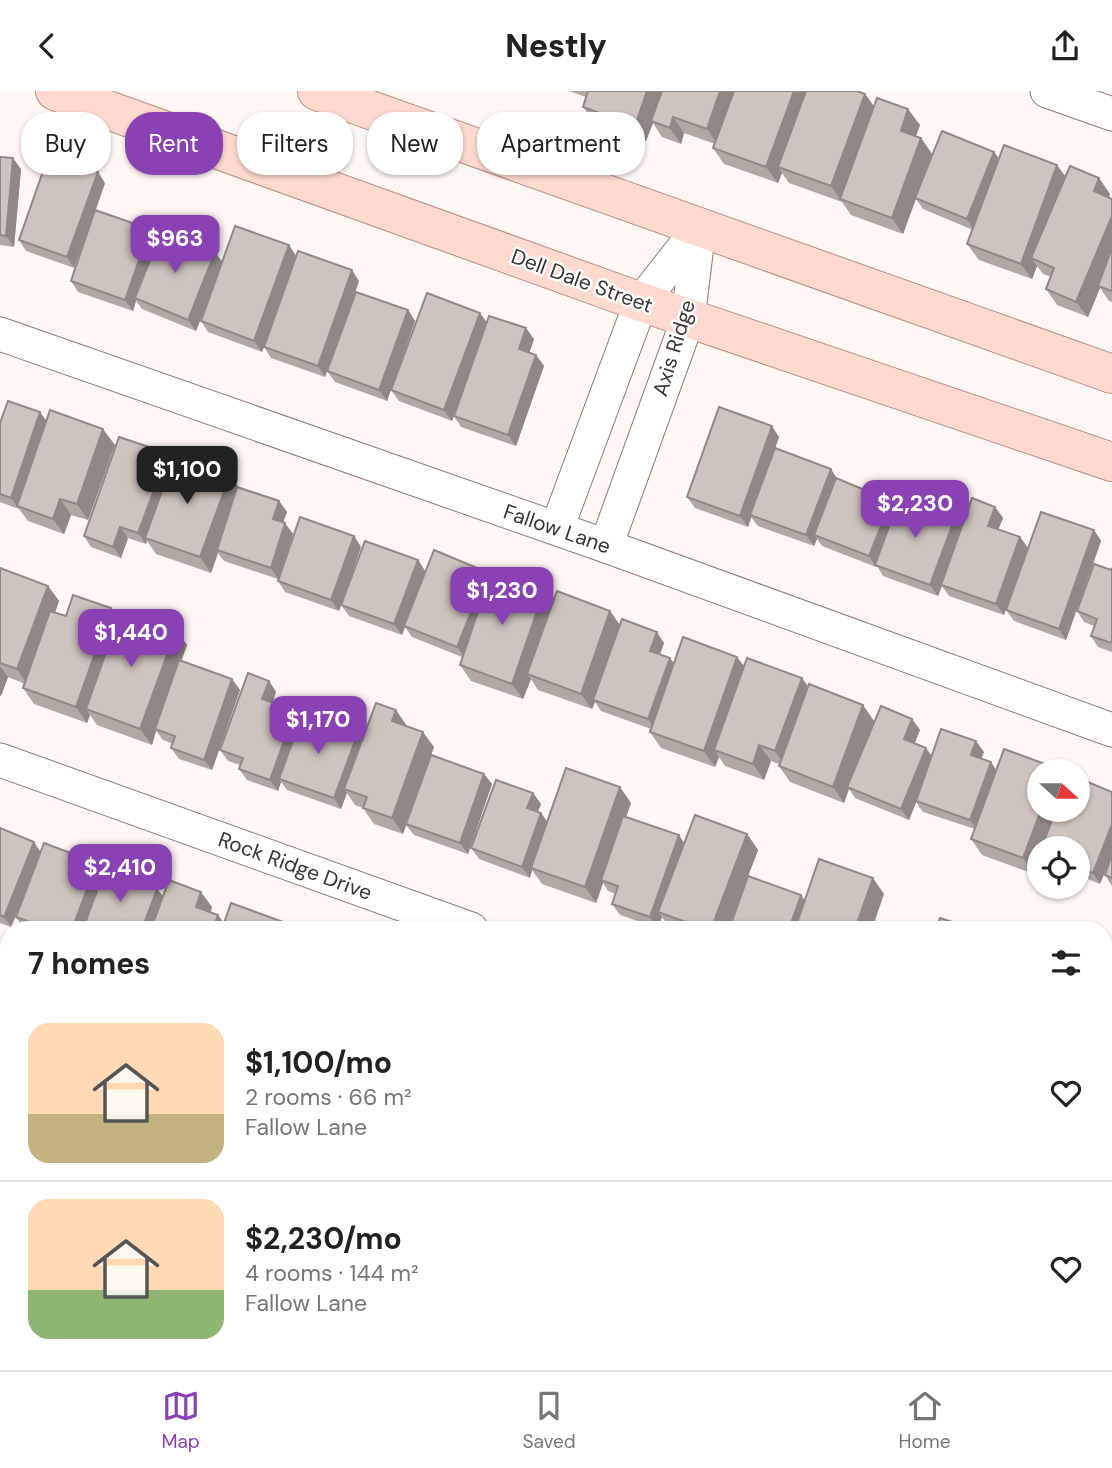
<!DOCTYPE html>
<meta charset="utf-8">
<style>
body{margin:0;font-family:"DM Sans",sans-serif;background:#f6f6f6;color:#222;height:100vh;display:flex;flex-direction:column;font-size:26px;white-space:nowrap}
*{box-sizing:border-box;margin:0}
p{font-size:23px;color:#767676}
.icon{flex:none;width:38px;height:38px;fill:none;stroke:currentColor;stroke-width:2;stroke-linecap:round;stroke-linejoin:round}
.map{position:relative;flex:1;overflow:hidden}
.panel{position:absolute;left:0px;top:830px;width:1113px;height:450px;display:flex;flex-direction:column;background:#fff;border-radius:28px 28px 0 0;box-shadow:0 2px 5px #0004}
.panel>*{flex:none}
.top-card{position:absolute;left:21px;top:21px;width:700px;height:63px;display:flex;gap:14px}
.needle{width:46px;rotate:111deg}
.tools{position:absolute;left:1027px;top:668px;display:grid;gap:14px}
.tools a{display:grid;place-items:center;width:63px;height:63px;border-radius:50%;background:#fff;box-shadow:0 2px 5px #0004;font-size:35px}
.price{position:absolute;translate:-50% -60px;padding:0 16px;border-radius:14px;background:#8941b4;color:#fff;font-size:23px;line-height:46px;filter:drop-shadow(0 2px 4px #0008)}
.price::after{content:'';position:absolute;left:50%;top:42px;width:21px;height:16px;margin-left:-10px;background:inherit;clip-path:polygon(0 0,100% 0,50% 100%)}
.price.selected{background:#222;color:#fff}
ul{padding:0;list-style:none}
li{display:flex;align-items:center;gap:21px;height:175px;padding:0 28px}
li+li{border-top:2px solid #e0e0e0}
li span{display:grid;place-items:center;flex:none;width:196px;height:140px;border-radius:21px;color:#555}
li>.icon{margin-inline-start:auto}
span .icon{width:84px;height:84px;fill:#fffc;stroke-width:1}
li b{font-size:30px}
h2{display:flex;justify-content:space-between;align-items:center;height:84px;padding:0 28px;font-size:30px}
.tag{padding:0 24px;border-radius:28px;background:#fff;box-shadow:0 2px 5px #0004;font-size:24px;line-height:63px}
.tag.selected{background:#8941b4;color:#fff}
header{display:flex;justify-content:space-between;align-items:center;height:91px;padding:0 28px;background:#fff;font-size:32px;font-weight:800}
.dock{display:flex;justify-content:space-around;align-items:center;height:98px;border-top:2px solid #e0e0e0;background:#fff;font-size:19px;color:#767676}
.dock a{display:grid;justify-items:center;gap:4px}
.dock .selected{color:#8941b4}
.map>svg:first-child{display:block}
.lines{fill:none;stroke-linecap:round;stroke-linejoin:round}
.minor-casing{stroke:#877d78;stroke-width:35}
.major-casing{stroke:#b78f84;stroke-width:40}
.minor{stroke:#fff;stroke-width:33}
.major{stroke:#fdd9cf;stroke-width:38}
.wall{fill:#b1a8a3}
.shaded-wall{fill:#908885}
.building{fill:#cec3be;stroke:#908885;stroke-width:2}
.labels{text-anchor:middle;stroke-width:5;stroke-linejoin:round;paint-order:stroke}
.street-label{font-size:21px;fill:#393533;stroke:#fff}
</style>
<header><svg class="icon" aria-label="back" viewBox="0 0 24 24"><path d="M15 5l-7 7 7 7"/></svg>Nestly<svg class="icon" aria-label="share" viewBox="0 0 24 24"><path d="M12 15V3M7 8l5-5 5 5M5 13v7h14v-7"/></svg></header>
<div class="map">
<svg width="1112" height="1279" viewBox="0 0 1112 1279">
<rect width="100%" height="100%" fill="#fef7f4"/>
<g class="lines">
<defs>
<g id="minor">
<polyline points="1047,0 1112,23"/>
<polyline points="0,243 606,455 1112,639"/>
<polyline points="557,437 641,211 700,136"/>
<polyline points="606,455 688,228 699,138"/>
<polyline points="0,669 471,838"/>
<polyline points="1104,1060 1112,1063"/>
<polyline points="0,1085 9,1088"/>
<polyline points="529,1270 552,1279"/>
</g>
<g id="major">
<polyline points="55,0 641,211 1112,371"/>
<polyline points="317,0 1112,283"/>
</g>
</defs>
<use href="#minor" class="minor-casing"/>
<use href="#major" class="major-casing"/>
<use href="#minor" class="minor"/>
<use href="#major" class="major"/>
</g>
<g class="wall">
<polygon points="569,0 857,0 865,3 874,15 920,34 915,45 921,47 932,63 925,82 994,61 999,68 1065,85 1110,103 1109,106 1112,108 1112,211 1109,210 1100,197 1088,226 1057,214 1046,198 1051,186 1043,183 1037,175 1032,188 979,169 967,153 973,139 923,118 916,108 903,143 851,124 842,111 789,92 782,82 778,92 724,73 713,57 715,53 684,42 681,53 662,46 653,32 646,50 594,31 583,16 586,6"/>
<polygon points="0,66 21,78 14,156 0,154"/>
<polygon points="105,92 96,119 150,138 158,149 215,161 222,171 289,154 296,165 359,190 328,279 408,219 415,230 387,310 335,291 327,280 325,286 271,267 264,256 262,261 208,241 201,230 213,196 196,240 142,218 136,210 133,220 78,201 71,190 91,131 74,177 26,160 19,149"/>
<polygon points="487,231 534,248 529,262 536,264 544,275 516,355 461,336 454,325 452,330 399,310 391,299"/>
<polygon points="46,330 115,354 88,429 71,424 64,443 28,430 19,418 0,411 0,332"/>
<polygon points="779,346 775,357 838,388 891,410 896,417 963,433 995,416 1003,427 998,439 1020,446 1028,457 1004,524 949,505 942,495 938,505 883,485 877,475 876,476 822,455 817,448 814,455 758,435 751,426 748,436 695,417 687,406"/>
<polygon points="149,356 157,367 151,383 164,394 230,384 239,396 279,410 287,421 283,432 293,443 278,488 224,470 218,462 211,482 156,463 147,450 146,453 128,447 121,467 91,456 84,445"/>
<polygon points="1094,439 1101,450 1066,549 1014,530 1006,519"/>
<polygon points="354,445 361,456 339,520 285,501 278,490"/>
<polygon points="418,469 425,480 418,499 487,481 490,485 554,509 610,520 620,534 664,552 660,564 674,573 737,566 744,575 808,596 874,630 912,628 920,639 914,652 932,665 984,661 981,668 996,679 1056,677 1059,681 1040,681 1040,719 1112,701 1112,795 1105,784 1111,767 1100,793 1078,784 1078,758 1040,758 1034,783 982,764 971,748 975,738 923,721 916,711 909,729 855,707 849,698 844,712 790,691 779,675 779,673 771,670 764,689 725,675 719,666 715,676 661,657 650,641 651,638 601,620 595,611 592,618 538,599 531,588 523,608 471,590 460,574 462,566 412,546 405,536 402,544 349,525 341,514"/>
<polygon points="0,477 48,495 59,510 55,522 66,525 118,527 176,539 187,554 181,570 232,588 240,599 212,679 179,668 171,657 173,653 163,649 156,640 152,654 97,634 90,624 87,632 34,613 23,597 25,593 8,586 1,605 0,604"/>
<polygon points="1112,477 1112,561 1098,556 1091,545 1094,535 1084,531 1077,520"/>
<polygon points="269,590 276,601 272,612 295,619 301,628 358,642 362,648 407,635 434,656 431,664 484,683 492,693 468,763 414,744 406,734 403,743 374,733 363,717 355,714 347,702 341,718 287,699 281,691 278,700 247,689 239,678 240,674 228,670 220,659"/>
<polygon points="533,702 541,713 537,721 541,722 547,731 631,712 626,726 684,752 747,743 758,759 728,838 673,838 670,837 662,826 658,837 620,824 612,813 616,803 608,800 603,792 596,812 542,793 532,779 530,787 479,768 471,757"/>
<polygon points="0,737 41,760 104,782 157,798 163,805 212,816 211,821 218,824 224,832 286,832 291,838 28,838 24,837 16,826 20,815 11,836 0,832"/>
<polygon points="0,881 9,884 9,1031 0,1028"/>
<polygon points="1112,969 1112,999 1105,989"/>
<polygon points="1104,1123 1112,1125 1112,1224 1104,1221"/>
<polygon points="0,1160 9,1172 9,1263 0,1259"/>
<polygon points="27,1270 116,1270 40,1276"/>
<polygon points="702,1270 885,1270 882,1279 717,1279 705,1274"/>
</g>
<g class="shaded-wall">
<polygon points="647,0 664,0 651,30 653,32 646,50 635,35"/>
<polygon points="720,0 737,0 718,54 707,38"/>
<polygon points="794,0 811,0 778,76 782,82 778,92 766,76"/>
<polygon points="865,3 876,19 840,108 831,95"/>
<polygon points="908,18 920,34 912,56 901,40"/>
<polygon points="673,26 684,42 681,53 670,37"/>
<polygon points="921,47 932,63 903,143 892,127"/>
<polygon points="994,61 1002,72 974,139 967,128"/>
<polygon points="13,67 21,78 14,156 6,145"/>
<polygon points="1057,74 1068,89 1031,167 1037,175 1032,188 1021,173"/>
<polygon points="98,81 105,92 74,177 67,166"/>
<polygon points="1099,87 1110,103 1105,116 1094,100"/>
<polygon points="1112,125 1112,167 1098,195 1100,197 1088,226 1076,211"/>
<polygon points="150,138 158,149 135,207 136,210 133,220 125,209"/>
<polygon points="289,154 296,165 262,261 254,250"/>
<polygon points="215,161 223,172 196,240 188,229"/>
<polygon points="352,179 359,190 325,286 318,275"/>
<polygon points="408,219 415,230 387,310 379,299"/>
<polygon points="480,222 488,233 452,330 444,319"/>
<polygon points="526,237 534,248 527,269 519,258"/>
<polygon points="536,264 544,275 516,355 508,344"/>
<polygon points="40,321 48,332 17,415 19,418 11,407"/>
<polygon points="772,335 779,346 748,436 740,425"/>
<polygon points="103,338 115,354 88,429 77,413"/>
<polygon points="149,356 157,367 148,391 141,380"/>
<polygon points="831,378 838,389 814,444 817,448 814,455 806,444"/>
<polygon points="230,384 241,400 217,459 218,462 211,482 200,466"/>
<polygon points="159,386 166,397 145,447 147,450 146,453 138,442"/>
<polygon points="60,408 71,424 64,443 53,428"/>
<polygon points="279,410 287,421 280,439 273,428"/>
<polygon points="891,410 899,420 875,474 876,476 869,465"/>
<polygon points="995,416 1003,427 995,446 988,435"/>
<polygon points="956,424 964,435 938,505 930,494"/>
<polygon points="285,432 293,443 278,488 271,477"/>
<polygon points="120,436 128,447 121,467 113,456"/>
<polygon points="1094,439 1101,450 1066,549 1059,538"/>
<polygon points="354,445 361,456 339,520 331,509"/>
<polygon points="1020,446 1028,457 1004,524 996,513"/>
<polygon points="418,469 425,480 402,544 394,533"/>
<polygon points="487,481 495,492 465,567 457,556"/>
<polygon points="48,495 59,510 28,594 17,578"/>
<polygon points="545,497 556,513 527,583 531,588 523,608 512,593"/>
<polygon points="111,517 122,533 86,618 90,624 87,632 76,616"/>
<polygon points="610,520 621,536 593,609 595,611 592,618 581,603"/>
<polygon points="176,539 187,554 157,639 155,638 156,640 152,654 140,638"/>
<polygon points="657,541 664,552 657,571 650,560"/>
<polygon points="737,566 748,581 714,659 719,666 715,676 704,660"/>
<polygon points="670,567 678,578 656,639 648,628"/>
<polygon points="0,575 8,586 1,605 0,603"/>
<polygon points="802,587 813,602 786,676 775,660"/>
<polygon points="232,588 240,599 212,679 204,669"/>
<polygon points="269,590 276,601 270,619 262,608"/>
<polygon points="863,614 874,630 847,696 849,698 844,712 833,696"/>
<polygon points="295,619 302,630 279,688 281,691 278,700 270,689"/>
<polygon points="396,619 407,635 392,630"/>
<polygon points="912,628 920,639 912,659 904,648"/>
<polygon points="423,641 434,656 403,743 392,727"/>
<polygon points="358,642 365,653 344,698 347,702 341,718 334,707"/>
<polygon points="976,650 984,661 978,675 971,664"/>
<polygon points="759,654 771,670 764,689 753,673"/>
<polygon points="926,657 934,668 909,729 901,718"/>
<polygon points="991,671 998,682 978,740 970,729"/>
<polygon points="484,683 492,693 468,763 460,752"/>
<polygon points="620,696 631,712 603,790 601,789 603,792 596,812 585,796"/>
<polygon points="533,702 541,713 535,728 527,717"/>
<polygon points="1041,719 1058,719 1044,758 1040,758 1040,769 1034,783 1023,767"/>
<polygon points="541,722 549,733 531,777 532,779 530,787 522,776"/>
<polygon points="1112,733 1112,763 1100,793 1093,782"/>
<polygon points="747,743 758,759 728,838 711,838"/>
<polygon points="679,744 686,755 658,821 662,826 658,837 650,826"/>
<polygon points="34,751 41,762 11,836 4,826"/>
<polygon points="97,772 105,783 84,838 72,838"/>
<polygon points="873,787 884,803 872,838 855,838"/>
<polygon points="157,798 165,808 154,838 142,838"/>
<polygon points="201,801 212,816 207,832 196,816"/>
<polygon points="801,804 809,815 800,838 789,838"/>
<polygon points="218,824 228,838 213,838"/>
<polygon points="286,832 291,838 284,838"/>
<polygon points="1104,861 1112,872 1104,877"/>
<polygon points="1112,917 1112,963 1104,985 1104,938"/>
<polygon points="9,1004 9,1025 4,1018"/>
<polygon points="0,1160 9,1172 9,1179 0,1204"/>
<polygon points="1112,1193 1112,1224 1105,1213"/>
<polygon points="99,1270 116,1270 113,1279 96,1279"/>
<polygon points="174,1270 186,1270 183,1279 172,1279"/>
<polygon points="251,1270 259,1270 262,1274 260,1279 248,1279"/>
<polygon points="723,1270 739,1270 736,1279 729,1279"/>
<polygon points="800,1270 812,1270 809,1279 797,1279"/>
<polygon points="868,1270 885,1270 882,1279 865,1279"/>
<polygon points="943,1270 948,1270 953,1277 952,1279 940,1279"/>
<polygon points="1010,1270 1018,1270 1024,1279 1007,1279"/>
</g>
<g class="building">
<polygon points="588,0 647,0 635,35 583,16"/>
<polygon points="662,0 720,0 707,38 673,26 670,37 651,30"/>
<polygon points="734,0 794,0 766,76 713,57"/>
<polygon points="806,0 857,0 865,3 831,95 778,76"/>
<polygon points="877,7 908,18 901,40 921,47 892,127 840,108"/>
<polygon points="942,40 994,61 967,128 915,107"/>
<polygon points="1004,54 1057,74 1021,173 967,153"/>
<polygon points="49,63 98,81 67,166 19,149"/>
<polygon points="0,66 13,67 6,145 0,144"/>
<polygon points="1070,75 1099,87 1094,100 1112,108 1112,125 1076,211 1046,198 1054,177 1031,167"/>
<polygon points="95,119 150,138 125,209 71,190"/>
<polygon points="235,135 289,154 254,250 201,230"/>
<polygon points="162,139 215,161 188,229 135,207"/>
<polygon points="1112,157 1112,200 1098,195"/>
<polygon points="298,160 352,179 318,275 264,256"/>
<polygon points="356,201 408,219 379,299 327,280"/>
<polygon points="427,202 480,222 444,319 391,299"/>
<polygon points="489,225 526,237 519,258 536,264 508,344 454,325"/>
<polygon points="8,310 40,321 11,407 0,403 0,332"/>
<polygon points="719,316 772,335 740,425 687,406"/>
<polygon points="50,319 103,338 77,413 60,408 53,428 17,415"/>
<polygon points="119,346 149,356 141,380 159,386 138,442 120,436 113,456 84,445"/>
<polygon points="775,357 831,378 806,444 750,424"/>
<polygon points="175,364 230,384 200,466 145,447"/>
<polygon points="836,387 891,410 869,465 814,444"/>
<polygon points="237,396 279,410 273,428 285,432 271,477 217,459"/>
<polygon points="901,403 956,424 930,494 875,474"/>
<polygon points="972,407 995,416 988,435 1020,446 996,513 941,494"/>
<polygon points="1041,421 1094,439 1059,538 1006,519"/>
<polygon points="300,426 354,445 331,509 278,490"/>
<polygon points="365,450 418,469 394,533 341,514"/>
<polygon points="434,459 487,481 457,556 404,535"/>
<polygon points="1094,473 1111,479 1112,477 1112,552 1091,545 1097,528 1077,520"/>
<polygon points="0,477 48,495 17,578 0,572"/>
<polygon points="492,479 545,497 512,593 460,574"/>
<polygon points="557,500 610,520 581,603 527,583"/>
<polygon points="73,504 111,517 76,616 23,597 50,520 66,525"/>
<polygon points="121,519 176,539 140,638 86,618"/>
<polygon points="622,528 657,541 650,560 670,567 648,628 593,609"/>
<polygon points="683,546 737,566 704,660 650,641"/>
<polygon points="747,567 802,587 775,660 759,654 753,673 714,659"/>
<polygon points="179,569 232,588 204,669 171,657 175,645 155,638"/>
<polygon points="248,582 269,590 262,608 295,619 270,689 239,678 243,667 220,659"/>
<polygon points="809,593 863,614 833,696 779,675"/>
<polygon points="376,612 396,619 392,630 423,641 392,727 363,717 367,706 344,698"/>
<polygon points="881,615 912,628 904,648 926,657 901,718 847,696"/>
<polygon points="303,622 358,642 334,707 279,688"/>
<polygon points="941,638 976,650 971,664 991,671 970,729 916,710"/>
<polygon points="1004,658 1056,677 1055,681 1040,681 1040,719 1041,719 1023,767 971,748"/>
<polygon points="431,664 484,683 460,752 406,733"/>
<polygon points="566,677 620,696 585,796 531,777"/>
<polygon points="1078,687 1112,701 1112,733 1093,782 1078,777 1078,758 1041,758 1056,719 1078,719"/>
<polygon points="496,689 533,702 527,717 541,722 522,776 471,757"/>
<polygon points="695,724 747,743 711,838 705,838 658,821"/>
<polygon points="623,725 679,744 650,826 612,813 618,795 601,789"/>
<polygon points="0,737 34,751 4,826 0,824"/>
<polygon points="44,752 97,772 72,838 50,838 16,826"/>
<polygon points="1112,763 1112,787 1105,784"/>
<polygon points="819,768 873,787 855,838 795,838"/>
<polygon points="105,778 157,798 142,838 83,838"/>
<polygon points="748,785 801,804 789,838 737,838 730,836"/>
<polygon points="169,789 201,801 196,816 218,824 213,838 151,838"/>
<polygon points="231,812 286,832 284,838 222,838"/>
<polygon points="940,827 973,838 936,838"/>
<polygon points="878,832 896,838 876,838"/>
<polygon points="1104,869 1112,872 1112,917 1104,938"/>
<polygon points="0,881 9,884 9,1004 4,1018 0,1016"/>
<polygon points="1112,969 1112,991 1105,989"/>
<polygon points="1104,1123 1112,1125 1112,1133 1109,1140 1112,1141 1112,1193 1105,1213"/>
<polygon points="9,1180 9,1255 0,1251 0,1200"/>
<polygon points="42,1270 99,1270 96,1279 39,1279"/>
<polygon points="118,1270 174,1270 172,1279 115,1279"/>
<polygon points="187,1270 251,1270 248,1279 184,1279"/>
<polygon points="260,1270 283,1270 303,1278 303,1279 257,1279"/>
<polygon points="739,1270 800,1270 797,1279 738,1279 736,1278"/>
<polygon points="806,1270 868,1270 865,1279 803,1279"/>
<polygon points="886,1270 943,1270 940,1279 883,1279"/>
<polygon points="949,1270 1010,1270 1007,1279 946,1279"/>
<polygon points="328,1273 343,1279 326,1279"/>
<polygon points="1039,1275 1049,1279 1037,1279"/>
</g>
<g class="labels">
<g class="street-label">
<text transform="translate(582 190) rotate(20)" y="7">Dell Dale Street</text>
<text transform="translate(674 257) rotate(-73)" y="7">Axis Ridge</text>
<text transform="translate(557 438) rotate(19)" y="7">Fallow Lane</text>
<text transform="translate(295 775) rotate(20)" y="7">Rock Ridge Drive</text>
</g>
</g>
</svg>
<div class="tools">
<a><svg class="needle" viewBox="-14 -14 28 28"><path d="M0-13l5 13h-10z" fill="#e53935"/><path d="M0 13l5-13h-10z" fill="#767676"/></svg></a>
<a><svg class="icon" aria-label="locate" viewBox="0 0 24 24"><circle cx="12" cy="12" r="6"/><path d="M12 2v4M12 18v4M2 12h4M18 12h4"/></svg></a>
</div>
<b class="price" style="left:175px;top:184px">$963</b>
<b class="price selected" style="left:187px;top:415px">$1,100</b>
<b class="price" style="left:915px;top:449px">$2,230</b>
<b class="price" style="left:502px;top:536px">$1,230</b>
<b class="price" style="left:131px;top:578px">$1,440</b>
<b class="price" style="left:318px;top:665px">$1,170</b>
<b class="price" style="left:120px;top:813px">$2,410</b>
<div class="top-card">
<a class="tag">Buy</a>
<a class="tag selected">Rent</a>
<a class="tag">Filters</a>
<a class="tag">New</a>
<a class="tag">Apartment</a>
</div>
<section class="panel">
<h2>7 homes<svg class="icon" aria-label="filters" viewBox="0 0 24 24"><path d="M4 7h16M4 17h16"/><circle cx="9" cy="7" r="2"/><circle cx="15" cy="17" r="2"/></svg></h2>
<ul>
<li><span style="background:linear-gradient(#ffd9b3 65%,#c2b280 0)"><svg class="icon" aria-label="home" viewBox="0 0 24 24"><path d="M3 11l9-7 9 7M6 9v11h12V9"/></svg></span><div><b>$1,100/mo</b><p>2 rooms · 66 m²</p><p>Fallow Lane</p></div><svg class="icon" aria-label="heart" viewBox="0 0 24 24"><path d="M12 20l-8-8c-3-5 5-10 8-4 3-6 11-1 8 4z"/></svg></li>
<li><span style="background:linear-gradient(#ffd9b3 65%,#8fb573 0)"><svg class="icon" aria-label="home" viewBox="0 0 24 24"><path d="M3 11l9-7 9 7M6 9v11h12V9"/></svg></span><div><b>$2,230/mo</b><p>4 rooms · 144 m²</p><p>Fallow Lane</p></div><svg class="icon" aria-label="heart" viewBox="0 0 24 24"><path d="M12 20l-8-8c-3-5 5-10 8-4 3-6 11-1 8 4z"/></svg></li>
</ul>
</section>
</div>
<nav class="dock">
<a class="selected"><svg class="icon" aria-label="map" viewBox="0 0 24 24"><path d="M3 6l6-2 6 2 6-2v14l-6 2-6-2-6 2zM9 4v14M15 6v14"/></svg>Map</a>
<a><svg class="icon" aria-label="saved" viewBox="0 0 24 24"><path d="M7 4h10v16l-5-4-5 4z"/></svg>Saved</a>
<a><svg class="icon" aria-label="home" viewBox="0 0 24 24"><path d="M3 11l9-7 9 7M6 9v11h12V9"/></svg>Home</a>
</nav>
